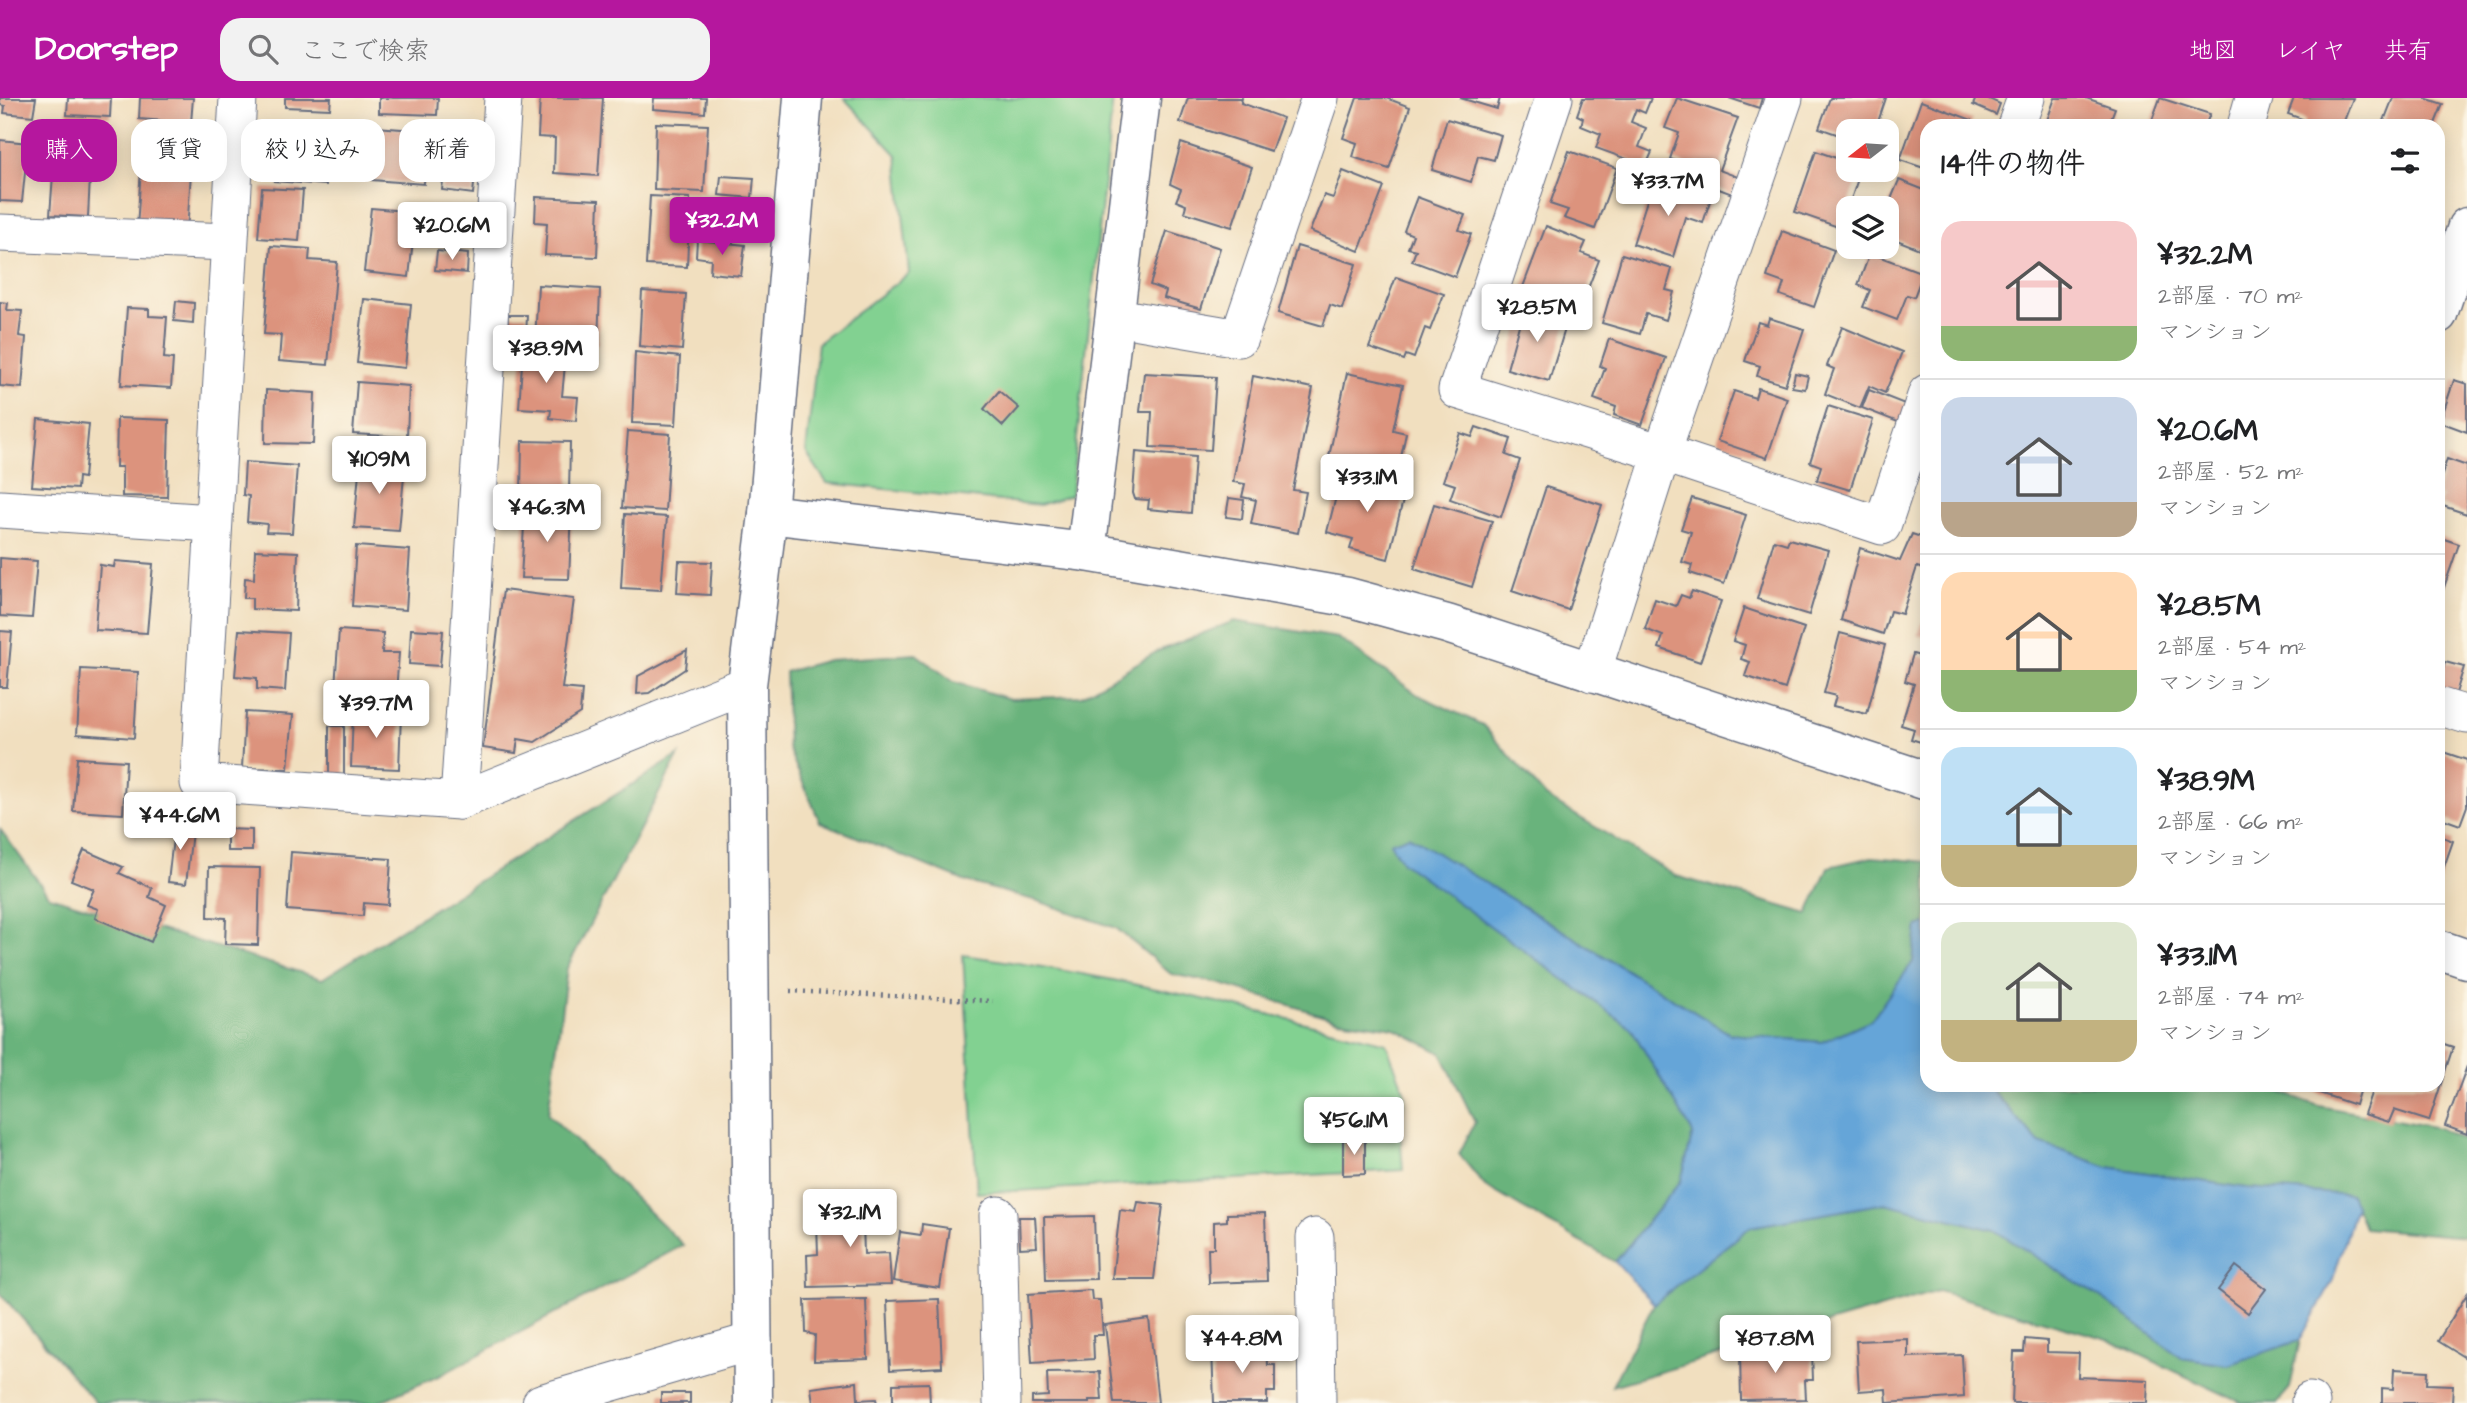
<!DOCTYPE html>
<html lang="ja">
<meta charset="utf-8">
<style>
body{margin:0;font-family:"Architects Daughter","Klee One",sans-serif;background:#f2f2f2;color:#202124;height:100vh;display:flex;flex-direction:column;font-size:26px;white-space:nowrap}
*{box-sizing:border-box;margin:0}
p{font-size:23px;color:#757577}
.icon{flex:none;width:38px;height:38px;fill:none;stroke:currentColor;stroke-width:2;stroke-linecap:round;stroke-linejoin:round}
.map{position:relative;flex:1;overflow:hidden}
.drawer{position:absolute;left:1920px;top:21px;width:525px;height:973px;display:flex;flex-direction:column;background:#fff;border-radius:21px;box-shadow:0 4px 18px #0003}
.drawer>*{flex:none}
.top-card{position:absolute;left:21px;top:21px;width:665px;height:63px;display:flex;gap:14px}
.needle{width:46px;rotate:253deg}
.fabs{position:absolute;left:1836px;top:21px;display:grid;gap:14px}
.fabs a{display:grid;place-items:center;width:63px;height:63px;border-radius:14px;background:#fff;box-shadow:0 4px 18px #0003;font-size:35px}
.price{position:absolute;translate:-50% -60px;padding:0 16px;border-radius:7px;background:#fff;color:#222;font-size:23px;line-height:46px;filter:drop-shadow(0 2px 4px #0008)}
.price::after{content:'';position:absolute;left:50%;top:42px;width:21px;height:16px;margin-left:-10px;background:inherit;clip-path:polygon(0 0,100% 0,50% 100%)}
.price.active{background:#b5179e;color:#fff}
ul{padding:0;list-style:none}
li{display:flex;align-items:center;gap:21px;height:175px;padding:0 21px}
li+li{border-top:2px solid #e0e0e0}
li span{display:grid;place-items:center;flex:none;width:196px;height:140px;border-radius:21px;color:#555}
li>.icon{margin-inline-start:auto}
span .icon{width:84px;height:84px;fill:#fffc;stroke-width:1}
li b{font-size:30px}
h2{display:flex;justify-content:space-between;align-items:center;height:84px;padding:0 21px;font-size:30px}
.pill{padding:0 24px;border-radius:21px;background:#fff;box-shadow:0 4px 18px #0003;font-size:24px;line-height:63px}
.pill.active{background:#b5179e;color:#fff}
header{display:flex;align-items:center;gap:42px;box-sizing:border-box;height:98px;padding:0 35px;background:#b5179e;color:#fff}
header strong{font-size:33px}
nav{display:flex;gap:38px;margin-inline-start:auto;font-size:24px}
.search{width:490px;height:63px;background:#f2f2f2;display:flex;align-items:center;gap:18px;box-sizing:border-box;padding:0 24px;border-radius:21px;color:#757577;font-size:26px}
.map>svg:first-child{display:block}
.green{fill:#82d191;stroke:#4e8078;stroke-width:2}
.forest{fill:#69b37b;stroke:#42716c;stroke-width:2}
.water{fill:#65a5d8;stroke:#406a9b;stroke-width:2}
.building{fill:#dc937d}
.lines{fill:none;stroke-linecap:round;stroke-linejoin:round}
.street-casing{stroke:#666d80;stroke-width:39}
.secondary-casing{stroke:#666d80;stroke-width:41}
.path{stroke:#666d80;stroke-width:4.5;stroke-dasharray:2 5;stroke-linecap:butt}
.street{stroke:#fff;stroke-width:37}
.secondary{stroke:#fff;stroke-width:38}
</style>
<header>
<strong>Doorstep</strong>
<div class="search"><svg class="icon" aria-label="search" viewBox="0 0 24 24"><circle cx="10" cy="10" r="6"/><path d="M15 15l6 6"/></svg>ここで検索</div>
<nav><a>地図</a><a>レイヤ</a><a>共有</a></nav>
</header>
<div class="map">
<svg width="2467" height="1305" viewBox="0 0 2467 1305">
<rect width="100%" height="100%" fill="#fcf5e5"/>
<filter id="ink" filterUnits="userSpaceOnUse"><feTurbulence type="fractalNoise" baseFrequency=".0143" numOctaves="2"/><feDisplacementMap in="SourceGraphic" scale="14" xChannelSelector="R" yChannelSelector="G"/><feConvolveMatrix kernelMatrix="1 2 1 2 8 2 1 2 1" color-interpolation-filters="sRGB"/></filter>
<filter id="wash" filterUnits="userSpaceOnUse"><feTurbulence type="fractalNoise" baseFrequency=".00686" numOctaves="4" result="noise"/><feDisplacementMap in="SourceGraphic" scale="28" xChannelSelector="R" yChannelSelector="G"/><feGaussianBlur stdDeviation="1.57" result="paint"/><feColorMatrix in="noise" values="0 0 0 0 0 0 0 0 0 0 0 0 0 0 0 0 0 1.4 0 .05"/><feComposite in="paint" operator="in"/></filter>
<g filter="url(#wash)">
<rect width="100%" height="100%" fill="#f1dfbf"/>
<g class="green">
<polygon points="844,0 1113,0 1071,397 1040,407 827,385 806,354 818,245 909,175 897,57"/>
<path d="M963 857C1106 876 1246 910 1386 945L1405 995 1400 1032 1403 1072 977 1095Z"/>
</g>
<g class="forest">
<polygon points="1234,523 1338,540 1418,597 1483,627 1546,699 1676,778 1808,816 1828,769 1872,759 1927,764 1927,826 1917,829 1913,864 1871,922 1822,944 1730,936 1409,738 1391,745 1403,764 1631,930 1693,1035 1681,1083 1615,1164 1485,1088 1459,1056 1475,1024 1441,955 1394,930 1338,922 1221,886 1171,876 1116,830 1041,804 964,783 820,724 788,650 785,574 828,562 916,556 954,584 1010,601 1081,598 1158,553"/>
<polygon points="679,657 567,870 548,1016 683,1147 441,1277 376,1305 96,1305 0,1195 0,731 49,798 322,881"/>
<polygon points="1987,987 2261,987 2319,1008 2439,1030 2467,1044 2467,1139 2364,1130 2351,1097 2247,1090 2108,1069 2039,1045"/>
<polygon points="1885,1105 1994,1132 2103,1201 2182,1260 2228,1267 2300,1242 2290,1290 2277,1305 2242,1305 2107,1241 1938,1193 1612,1288 1654,1206 1750,1129"/>
</g>
<polygon class="water" points="1409,738 1730,936 1822,944 1871,922 1913,864 1917,829 1927,826 1927,987 1987,987 2039,1045 2108,1069 2247,1090 2351,1097 2356,1108 2332,1184 2300,1242 2228,1267 2182,1260 2103,1201 1994,1132 1885,1105 1750,1129 1654,1206 1615,1164 1681,1083 1693,1035 1631,930 1402,764 1390,745"/>
<g id="blocks">
<g class="building">
<polygon points="0,0 36,0 33,18 4,15 5,8 0,7"/>
<polygon points="68,0 111,0 110,19 67,17"/>
<polygon points="140,0 193,0 191,25 139,21"/>
<polygon points="285,0 331,0 330,11 285,9"/>
<polygon points="379,0 438,0 437,17 379,15"/>
<polygon points="540,0 603,0 598,78 554,75 555,40 538,39"/>
<polygon points="654,0 706,0 705,15 653,11"/>
<polygon points="1188,0 1242,0 1241,5 1283,20 1271,53 1180,24"/>
<polygon points="1357,0 1386,0 1410,9 1389,71 1353,59 1357,45 1343,40"/>
<polygon points="1460,0 1500,0 1497,11"/>
<polygon points="1583,0 1651,0 1645,15 1636,11 1631,24 1646,30 1639,49 1652,54 1646,68 1596,50 1601,36 1581,28 1583,20 1577,17"/>
<polygon points="1677,0 1738,20 1719,72 1738,79 1732,96 1698,83 1704,66 1698,64 1695,70 1670,61 1679,35 1665,30"/>
<polygon points="1729,0 1762,0 1759,10"/>
<polygon points="1830,0 1886,0 1875,33 1848,33 1848,40 1819,30"/>
<polygon points="1976,0 1987,0 2000,6 1996,17 1973,7"/>
<polygon points="2055,0 2086,0 2115,10 2108,28 2045,28"/>
<polygon points="2160,0 2210,16 2205,28 2150,28"/>
<polygon points="2294,0 2353,0 2342,28 2303,28 2305,22 2288,16"/>
<polygon points="2393,0 2425,0 2443,6 2434,28 2382,28"/>
<polygon points="1921,3 1972,22 1969,28 1927,28 1927,71 1900,62"/>
<polygon points="1447,21 1501,37 1494,62 1478,58 1471,84 1432,72"/>
<polygon points="279,24 338,29 336,58 328,57 326,87 274,83"/>
<polygon points="656,25 708,27 704,94 654,92"/>
<polygon points="376,29 427,33 424,86 372,82"/>
<polygon points="0,42 28,45 22,104 0,103"/>
<polygon points="1181,45 1252,69 1232,129 1184,114 1186,107 1176,103 1181,91 1170,86"/>
<polygon points="55,50 98,52 96,80 90,79 88,119 50,117"/>
<polygon points="1569,53 1617,70 1595,131 1564,120 1568,112 1550,106"/>
<polygon points="1816,53 1848,64 1848,72 1861,72 1841,130 1795,114"/>
<polygon points="141,70 191,74 187,134 137,130"/>
<polygon points="444,73 475,76 473,96 442,92"/>
<polygon points="1343,73 1384,89 1359,153 1310,133 1324,97 1333,100"/>
<polygon points="721,78 754,80 752,100 719,97"/>
<polygon points="1899,82 1927,93 1927,139 1922,152 1889,139 1893,129 1886,126 1886,113"/>
<polygon points="1653,84 1710,103 1703,125 1685,119 1673,159 1633,146"/>
<polygon points="262,90 303,92 299,143 258,140"/>
<polygon points="650,98 690,100 687,169 646,167"/>
<polygon points="536,99 599,102 597,159 545,157 547,125 535,124"/>
<polygon points="1417,99 1465,117 1459,132 1471,136 1455,179 1412,163 1416,152 1408,150 1413,137 1404,133"/>
<polygon points="371,110 416,114 409,179 364,174"/>
<polygon points="1546,128 1586,144 1581,155 1599,162 1576,221 1540,206 1544,197 1523,189"/>
<polygon points="1167,133 1220,150 1201,211 1164,200 1166,193 1150,187"/>
<polygon points="1782,133 1834,152 1814,209 1780,197 1784,185 1767,179"/>
<polygon points="697,142 745,147 741,178 710,175 711,161 696,159"/>
<polygon points="271,148 310,151 309,162 337,164 328,267 279,263 281,237 264,236"/>
<polygon points="1297,148 1356,166 1342,211 1330,207 1323,228 1278,215"/>
<polygon points="437,153 468,156 467,175 435,172"/>
<polygon points="1870,155 1923,175 1914,199 1907,197 1897,222 1863,209 1870,192 1858,187"/>
<polygon points="1622,156 1672,171 1666,192 1674,194 1666,222 1646,216 1640,236 1602,225"/>
<polygon points="1396,179 1444,196 1430,232 1425,230 1414,260 1406,257 1404,262 1369,250"/>
<polygon points="538,187 600,191 598,246 535,243"/>
<polygon points="642,193 686,196 682,252 639,248"/>
<polygon points="364,201 411,206 405,270 357,265"/>
<polygon points="176,203 194,205 193,225 174,223"/>
<polygon points="0,204 8,205 7,212 22,213 19,238 26,239 22,290 0,288"/>
<polygon points="1524,209 1568,221 1549,283 1507,271"/>
<polygon points="127,210 149,211 149,218 167,219 164,260 173,261 171,290 121,287"/>
<polygon points="508,217 527,217 526,240 507,240"/>
<polygon points="1769,220 1804,231 1785,287 1757,278 1760,268 1745,263 1758,224 1767,227"/>
<polygon points="1842,229 1902,254 1885,295 1869,288 1860,310 1825,296 1834,271 1827,268"/>
<polygon points="1609,241 1666,260 1642,327 1614,317 1616,309 1594,301 1605,270 1600,268"/>
<polygon points="523,252 566,256 562,298 578,299 576,323 550,320 551,312 519,310"/>
<polygon points="635,254 680,259 676,327 632,325"/>
<polygon points="1144,275 1216,279 1211,352 1150,349 1152,314 1140,314"/>
<polygon points="1347,275 1403,287 1393,332 1406,335 1398,374 1378,370 1377,374 1328,363"/>
<polygon points="1795,275 1808,278 1805,291 1792,289"/>
<polygon points="1253,278 1313,290 1293,392 1306,394 1298,435 1251,426 1256,402 1242,399 1245,386 1233,384"/>
<polygon points="2454,282 2467,286 2467,334 2440,324"/>
<polygon points="357,284 409,288 407,339 353,336"/>
<polygon points="1758,290 1787,300 1767,360 1717,343 1734,293 1755,300"/>
<polygon points="266,292 315,295 313,346 265,345"/>
<polygon points="1869,292 1910,308 1903,326 1862,310"/>
<polygon points="999,293 1019,310 1003,328 984,311"/>
<polygon points="1828,308 1873,322 1850,392 1817,382 1821,368 1810,364"/>
<polygon points="117,320 169,322 167,399 122,398 122,369 116,369"/>
<polygon points="38,321 89,326 84,380 78,379 77,391 32,388"/>
<polygon points="1476,329 1511,341 1506,357 1520,362 1501,419 1450,401 1455,387 1443,383 1460,335 1472,339"/>
<polygon points="628,333 670,336 665,413 622,410"/>
<polygon points="522,343 570,344 569,397 521,396"/>
<polygon points="1136,354 1195,359 1191,415 1148,411 1149,402 1135,401 1133,395"/>
<polygon points="2447,361 2467,368 2467,416 2440,407 2442,399 2438,398 2438,389"/>
<polygon points="360,363 405,367 399,433 354,430"/>
<polygon points="245,364 297,368 292,435 266,434 267,426 247,424 249,398 243,397"/>
<polygon points="1342,375 1406,391 1388,461 1350,451 1353,441 1327,434"/>
<polygon points="1546,389 1602,407 1568,512 1512,493"/>
<polygon points="1229,400 1244,402 1242,421 1226,419"/>
<polygon points="1692,400 1746,417 1724,486 1690,475 1692,467 1682,464 1691,434 1681,431"/>
<polygon points="1434,406 1492,423 1472,489 1414,471"/>
<polygon points="525,411 572,413 569,481 521,480"/>
<polygon points="625,416 667,419 661,492 621,490"/>
<polygon points="1912,436 1927,441 1927,472 1917,469 1902,516 1890,513 1883,536 1841,522 1860,450 1900,463"/>
<polygon points="2438,439 2459,446 2441,498 2438,496"/>
<polygon points="1789,441 1828,452 1809,517 1757,501 1774,442 1787,446"/>
<polygon points="356,448 410,452 406,512 352,508"/>
<polygon points="255,452 298,454 296,513 252,511 252,500 244,500 245,480 254,481"/>
<polygon points="0,460 37,463 32,520 0,518"/>
<polygon points="115,463 153,466 147,535 95,532 100,467 114,469"/>
<polygon points="679,463 712,464 710,497 677,495"/>
<polygon points="503,492 574,501 562,590 582,592 580,615 535,644 518,641 516,655 483,650"/>
<polygon points="1692,493 1721,503 1700,564 1659,550 1663,538 1645,531 1655,501 1676,508 1681,497 1689,500"/>
<polygon points="1744,510 1804,530 1785,591 1745,578 1750,564 1741,561 1745,547 1733,543"/>
<polygon points="1926,515 1927,515 1927,540 1918,537"/>
<polygon points="411,531 443,533 440,568 409,566"/>
<polygon points="239,532 289,535 285,593 257,591 257,580 235,578"/>
<polygon points="339,532 383,535 382,555 399,555 396,594 335,589"/>
<polygon points="0,533 12,534 7,589 0,589"/>
<polygon points="1840,535 1885,547 1867,616 1833,608 1836,598 1824,595"/>
<polygon points="687,552 685,571 649,595 637,596 638,578"/>
<polygon points="1913,556 1927,560 1927,646 1911,641 1914,631 1901,627 1914,586 1905,583"/>
<polygon points="2445,564 2464,569 2453,605 2438,591"/>
<polygon points="81,571 138,574 134,640 77,636"/>
<polygon points="353,613 401,616 399,671 351,669"/>
<polygon points="245,614 293,617 288,671 242,670"/>
<rect x="329" y="628" width="15" height="51"/>
<polygon points="2443,654 2467,662 2467,708 2460,727 2438,719 2438,667"/>
<polygon points="77,660 126,663 123,716 73,713"/>
<polygon points="175,723 193,725 186,786 168,784"/>
<polygon points="227,731 252,732 252,753 227,753"/>
<polygon points="2438,737 2453,743 2438,786"/>
<polygon points="84,752 123,769 119,775 152,790 149,799 166,807 151,844 95,820 98,811 87,807 94,791 71,782"/>
<polygon points="291,754 391,761 388,807 364,805 363,818 287,812"/>
<polygon points="209,769 260,770 258,847 225,846 226,820 208,819"/>
<polygon points="2438,944 2453,949 2429,1023 2394,1012 2389,1024 2364,1016 2374,987 2438,987"/>
<polygon points="2467,968 2467,1036 2445,1028"/>
<polygon points="2295,987 2361,987 2355,1007"/>
<polygon points="1343,1042 1365,1042 1365,1076 1343,1077"/>
<polygon points="1138,1104 1163,1107 1154,1181 1112,1181 1120,1112 1136,1114"/>
<polygon points="895,1105 896,1123 863,1124 864,1156 889,1155 891,1187 808,1189 807,1157 818,1156 817,1125 838,1124 837,1107"/>
<polygon points="1265,1115 1267,1183 1209,1185 1208,1150 1214,1150 1214,1124 1227,1123 1227,1116"/>
<polygon points="1094,1118 1096,1181 1046,1182 1044,1119"/>
<polygon points="1019,1119 1035,1119 1037,1149 1020,1150"/>
<polygon points="922,1126 949,1130 940,1190 893,1183 900,1134 921,1137"/>
<polygon points="2236,1168 2266,1191 2248,1215 2218,1192"/>
<polygon points="1091,1192 1092,1202 1100,1202 1103,1237 1093,1237 1094,1261 1032,1265 1028,1196"/>
<polygon points="2467,1196 2467,1261 2438,1243"/>
<polygon points="866,1201 868,1261 814,1263 815,1237 806,1235 805,1202"/>
<polygon points="939,1201 942,1269 890,1272 887,1203"/>
<polygon points="1149,1221 1158,1305 1114,1305 1105,1227"/>
<polygon points="1908,1241 1908,1259 1962,1257 1964,1299 1887,1305 1886,1291 1859,1293 1856,1243"/>
<polygon points="2025,1241 2047,1243 2047,1254 2079,1255 2078,1279 2148,1282 2147,1305 2012,1305 2014,1254 2024,1254"/>
<polygon points="1267,1249 1268,1267 1275,1267 1275,1294 1267,1294 1267,1305 1214,1305 1212,1250"/>
<polygon points="1812,1253 1813,1282 1805,1282 1806,1301 1741,1302 1740,1254"/>
<polygon points="2394,1271 2428,1273 2427,1286 2453,1287 2452,1305 2382,1305 2382,1290 2393,1291"/>
<polygon points="1100,1274 1102,1302 1089,1302 1089,1305 1032,1305 1032,1299 1048,1298 1047,1275"/>
<polygon points="857,1284 858,1302 876,1301 877,1305 813,1305 811,1290"/>
<polygon points="929,1285 930,1305 893,1305 893,1286"/>
<rect x="661" y="1295" width="29" height="10"/>
</g>
</g>
</g>
<g filter="url(#ink)">
<use href="#blocks" fill-opacity="0" stroke="#666d80" stroke-width="2"/>
<g class="lines">
<defs>
<g id="street">
<polyline points="238,0 199,685 459,703 747,587"/>
<polyline points="1554,0 1457,292 1662,355 1882,428 1927,295"/>
<polyline points="2016,28 2026,0"/>
<polyline points="2246,28 2254,0"/>
<polyline points="0,135 229,144"/>
<polyline points="1116,219 1239,240 1320,0"/>
<polyline points="0,411 212,425"/>
<polyline points="1592,575 1662,355 1784,0"/>
<polyline points="2438,608 2467,617"/>
<polyline points="459,703 503,0"/>
<polyline points="998,1117 1002,1305"/>
<polyline points="1315,1139 1317,1305"/>
<polyline points="2310,1303 2311,1305"/>
<polyline points="541,1305 753,1243"/>
</g>
<g id="secondary">
<polyline points="2438,216 2467,129"/>
<polyline points="768,416 1086,454 1348,499 1447,526 1927,683"/>
<polyline points="1086,454 1141,0"/>
<polyline points="2438,851 2467,861"/>
<polyline points="753,1305 747,587 768,416 803,0"/>
</g>
</defs>
<use href="#street" class="street-casing"/>
<use href="#secondary" class="secondary-casing"/>
<polyline class="path" points="790,893 993,903"/>
<use href="#street" class="street"/>
<use href="#secondary" class="secondary"/>
</g>
</g>
</svg>
<div class="fabs">
<a><svg class="needle" viewBox="-14 -14 28 28"><path d="M0-13l5 13h-10z" fill="#e53935"/><path d="M0 13l5-13h-10z" fill="#757577"/></svg></a>
<a><svg class="icon" aria-label="layers" viewBox="0 0 24 24"><path d="M12 4l9 5-9 5-9-5zM3 14l9 5 9-5"/></svg></a>
</div>
<b class="price" style="left:1668px;top:120px">¥33.7M</b>
<b class="price active" style="left:722px;top:159px">¥32.2M</b>
<b class="price" style="left:452px;top:164px">¥20.6M</b>
<b class="price" style="left:1537px;top:246px">¥28.5M</b>
<b class="price" style="left:546px;top:287px">¥38.9M</b>
<b class="price" style="left:379px;top:398px">¥109M</b>
<b class="price" style="left:1367px;top:416px">¥33.1M</b>
<b class="price" style="left:547px;top:446px">¥46.3M</b>
<b class="price" style="left:376px;top:642px">¥39.7M</b>
<b class="price" style="left:180px;top:754px">¥44.6M</b>
<b class="price" style="left:1354px;top:1059px">¥56.1M</b>
<b class="price" style="left:850px;top:1151px">¥32.1M</b>
<b class="price" style="left:1242px;top:1277px">¥44.8M</b>
<b class="price" style="left:1775px;top:1277px">¥87.8M</b>
<div class="top-card">
<a class="pill active">購入</a>
<a class="pill">賃貸</a>
<a class="pill">絞り込み</a>
<a class="pill">新着</a>
</div>
<section class="drawer">
<h2>14件の物件<svg class="icon" aria-label="filters" viewBox="0 0 24 24"><path d="M4 7h16M4 17h16"/><circle cx="9" cy="7" r="2"/><circle cx="15" cy="17" r="2"/></svg></h2>
<ul>
<li><span style="background:linear-gradient(#f6c9c9 75%,#8fb573 0)"><svg class="icon" aria-label="home" viewBox="0 0 24 24"><path d="M3 11l9-7 9 7M6 9v11h12V9"/></svg></span><div><b>¥32.2M</b><p>2部屋 · 70 m²</p><p>マンション</p></div></li>
<li><span style="background:linear-gradient(#c9d6e8 75%,#b9a48a 0)"><svg class="icon" aria-label="home" viewBox="0 0 24 24"><path d="M3 11l9-7 9 7M6 9v11h12V9"/></svg></span><div><b>¥20.6M</b><p>2部屋 · 52 m²</p><p>マンション</p></div></li>
<li><span style="background:linear-gradient(#ffd9b3 70%,#8fb573 0)"><svg class="icon" aria-label="home" viewBox="0 0 24 24"><path d="M3 11l9-7 9 7M6 9v11h12V9"/></svg></span><div><b>¥28.5M</b><p>2部屋 · 54 m²</p><p>マンション</p></div></li>
<li><span style="background:linear-gradient(#bfe0f5 70%,#c2b280 0)"><svg class="icon" aria-label="home" viewBox="0 0 24 24"><path d="M3 11l9-7 9 7M6 9v11h12V9"/></svg></span><div><b>¥38.9M</b><p>2部屋 · 66 m²</p><p>マンション</p></div></li>
<li><span style="background:linear-gradient(#dfe7d0 70%,#c2b280 0)"><svg class="icon" aria-label="home" viewBox="0 0 24 24"><path d="M3 11l9-7 9 7M6 9v11h12V9"/></svg></span><div><b>¥33.1M</b><p>2部屋 · 74 m²</p><p>マンション</p></div></li>
</ul>
</section>
</div>
